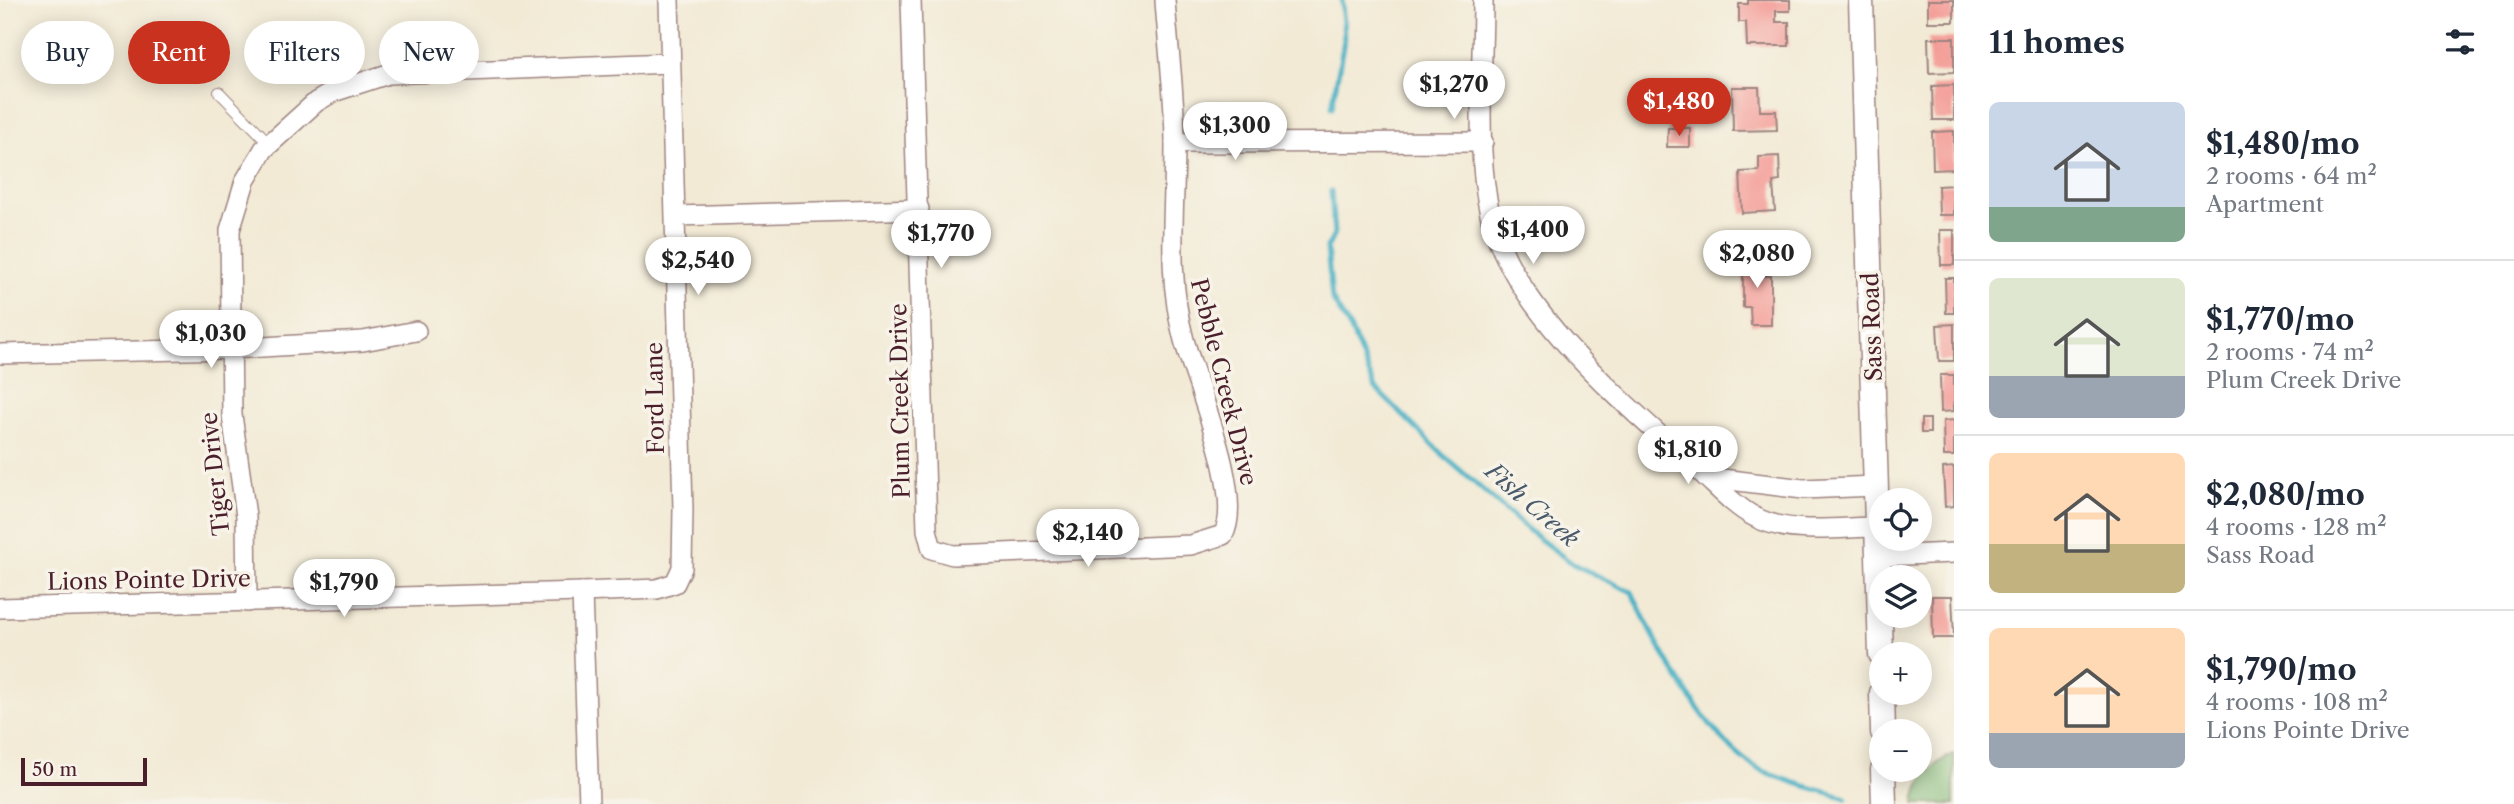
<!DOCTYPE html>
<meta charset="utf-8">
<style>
body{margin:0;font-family:"Libre Caslon Text",serif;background:#f2f2f3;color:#1f2937;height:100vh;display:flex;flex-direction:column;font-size:26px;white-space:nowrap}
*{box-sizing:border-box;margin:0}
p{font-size:23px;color:#747a83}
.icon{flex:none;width:38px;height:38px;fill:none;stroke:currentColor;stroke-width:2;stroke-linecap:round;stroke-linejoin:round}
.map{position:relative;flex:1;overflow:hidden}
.panel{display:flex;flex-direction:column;background:#fff;width:560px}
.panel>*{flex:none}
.banner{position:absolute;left:21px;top:21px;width:665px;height:63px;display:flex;gap:14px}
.buttons{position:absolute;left:1869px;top:488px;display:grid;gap:14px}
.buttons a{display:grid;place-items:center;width:63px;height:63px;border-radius:50%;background:#fff;box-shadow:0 4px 18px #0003;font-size:35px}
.scale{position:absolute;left:21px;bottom:18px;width:126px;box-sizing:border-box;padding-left:7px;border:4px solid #4a1f2b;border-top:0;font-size:19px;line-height:24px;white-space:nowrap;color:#4a1f2b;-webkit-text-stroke:5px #f7f3e8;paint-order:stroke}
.price{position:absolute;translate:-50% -60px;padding:0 16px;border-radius:24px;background:#fff;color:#222;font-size:23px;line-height:46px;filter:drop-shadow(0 2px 4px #0008)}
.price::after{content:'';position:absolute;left:50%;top:42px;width:21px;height:16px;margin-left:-10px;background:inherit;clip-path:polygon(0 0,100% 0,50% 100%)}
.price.active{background:#c8321e;color:#fff}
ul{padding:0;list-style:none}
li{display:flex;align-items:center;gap:21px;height:175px;padding:0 35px}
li+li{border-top:2px solid #e0e1e3}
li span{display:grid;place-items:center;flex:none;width:196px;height:140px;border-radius:10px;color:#555}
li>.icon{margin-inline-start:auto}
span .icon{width:84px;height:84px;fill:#fffc;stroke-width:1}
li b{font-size:30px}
h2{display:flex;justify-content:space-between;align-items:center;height:84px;padding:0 35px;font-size:30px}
.pill{padding:0 24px;border-radius:32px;background:#fff;box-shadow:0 4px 18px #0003;font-size:24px;line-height:63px}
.pill.active{background:#c8321e;color:#fff}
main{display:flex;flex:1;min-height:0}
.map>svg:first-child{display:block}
.forest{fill:#84bc7a;stroke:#676e52;stroke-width:2}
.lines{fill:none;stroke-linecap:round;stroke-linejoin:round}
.stream{stroke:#46b1c5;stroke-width:5}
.building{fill:#f49d98}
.service-casing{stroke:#9e8480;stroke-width:12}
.minor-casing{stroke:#9e8480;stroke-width:22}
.tertiary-casing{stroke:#9e8480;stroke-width:27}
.service{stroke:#fff;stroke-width:10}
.minor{stroke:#fff;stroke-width:19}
.tertiary{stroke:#fff;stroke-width:24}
.labels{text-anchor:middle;stroke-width:7;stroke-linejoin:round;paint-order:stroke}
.street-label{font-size:23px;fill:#4a1f2b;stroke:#f7f3e8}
.water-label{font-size:24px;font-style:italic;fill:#485969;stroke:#f7f3e8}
</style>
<main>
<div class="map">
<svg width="1954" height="804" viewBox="0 0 1954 804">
<rect width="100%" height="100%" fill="#f7f3e8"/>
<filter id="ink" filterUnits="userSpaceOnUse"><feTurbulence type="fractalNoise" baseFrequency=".0143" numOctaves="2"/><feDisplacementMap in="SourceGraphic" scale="14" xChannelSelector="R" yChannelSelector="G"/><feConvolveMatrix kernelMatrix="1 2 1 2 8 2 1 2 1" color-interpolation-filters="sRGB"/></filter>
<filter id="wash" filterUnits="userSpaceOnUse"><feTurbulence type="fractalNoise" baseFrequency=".00686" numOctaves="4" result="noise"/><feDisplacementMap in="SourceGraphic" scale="28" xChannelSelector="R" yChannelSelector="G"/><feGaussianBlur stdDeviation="1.57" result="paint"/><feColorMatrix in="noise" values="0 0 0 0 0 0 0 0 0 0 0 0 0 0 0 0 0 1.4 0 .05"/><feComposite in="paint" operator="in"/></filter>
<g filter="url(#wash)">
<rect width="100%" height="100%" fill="#f2ead5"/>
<path class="forest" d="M1954 754V804H1915C1916 783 1934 761 1954 754Z"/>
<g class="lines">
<g class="stream">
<polyline points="1332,107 1344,40 1342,0"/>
<path d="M1331 191 1334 235 1327 248 1332 299 1351 330 1375 388 1444 456 1533 534 1573 564 1632 592C1654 642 1710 744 1759 769 1786 782 1817 789 1846 798"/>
</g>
</g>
<g id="blocks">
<g class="building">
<polygon points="1748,0 1790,0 1790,11 1776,11 1776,22 1789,22 1789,46 1747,46 1746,22 1739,22 1739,4 1748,4"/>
<rect x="1928" y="0" width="26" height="22"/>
<polygon points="1928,38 1954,38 1954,72 1929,73"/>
<polygon points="1954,85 1954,120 1933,120 1932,86"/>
<polygon points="1732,87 1759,87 1760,111 1776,111 1777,130 1733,131"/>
<polygon points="1668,128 1690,128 1690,147 1667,147"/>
<polygon points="1954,131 1954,169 1933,170 1932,132"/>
<polygon points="1779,156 1780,181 1773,182 1775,211 1742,213 1740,172 1759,171 1759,157"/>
<polygon points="1954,185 1954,215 1939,215 1938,186"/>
<polygon points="1940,230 1954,230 1954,265 1941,265"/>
<polygon points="1743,257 1766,257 1766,276 1771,276 1771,325 1751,325 1750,307 1743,307"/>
<polygon points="1945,278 1954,278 1954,313 1946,313"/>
<polygon points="1954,324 1954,361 1939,361 1937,325"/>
<polygon points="1940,375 1954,375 1954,411 1941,412"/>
<rect x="1921" y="419" width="9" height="14"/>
<polygon points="1954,420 1954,456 1944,456 1943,421"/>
<polygon points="1954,467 1954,506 1945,507 1943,468"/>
<polygon points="1932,596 1952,596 1954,638 1933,638"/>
</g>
</g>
</g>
<g filter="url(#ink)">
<use href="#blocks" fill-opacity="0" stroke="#9e8480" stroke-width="2"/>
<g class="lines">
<defs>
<polyline id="service" points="219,92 269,143"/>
<g id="minor">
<path d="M911 0 927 530 932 549 953 555 1191 545 1223 535C1245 498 1196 383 1184 340 1166 274 1175 211 1175 144 1175 96 1168 48 1165 0"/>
<path d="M1483 0C1483 66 1475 155 1491 218 1517 318 1632 409 1706 477"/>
<polyline points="1175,143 1483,142"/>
<polyline points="676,216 919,209"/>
<polyline points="0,354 230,349 363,341 416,331"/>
<path d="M1876 486 1803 489 1706 477C1721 491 1735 506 1753 516 1788 536 1839 527 1878 527"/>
<polyline points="1880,556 1954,553"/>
<polyline points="582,592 589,804"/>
<polyline points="247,602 246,516 232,415 230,230 245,181 264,149 316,102 333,92 388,74 670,63"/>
<polyline points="0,608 582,592 657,589 675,583 682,568 683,509 669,0"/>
</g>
<g id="tertiary">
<polyline points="1861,0 1881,654"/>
<polyline points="1882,693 1883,732"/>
<polyline points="1883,770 1884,804"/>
</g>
</defs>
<use href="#service" class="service-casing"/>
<use href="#minor" class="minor-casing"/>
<use href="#tertiary" class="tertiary-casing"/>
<use href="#service" class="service"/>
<use href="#minor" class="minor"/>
<use href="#tertiary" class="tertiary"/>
</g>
</g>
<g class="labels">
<g class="street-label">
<text transform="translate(1872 327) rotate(-92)" y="8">Sass Road</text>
<text transform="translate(1224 382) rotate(76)" y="8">Pebble Creek Drive</text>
<text transform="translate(655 398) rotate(-91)" y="8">Ford Lane</text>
<text transform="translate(900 401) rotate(-91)" y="8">Plum Creek Drive</text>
<text transform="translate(215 474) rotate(-96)" y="8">Tiger Drive</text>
<text transform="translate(149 580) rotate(-1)" y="8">Lions Pointe Drive</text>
</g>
<g class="water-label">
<text transform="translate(1532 505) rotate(41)" y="8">Fish Creek</text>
</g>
</g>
</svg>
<div class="buttons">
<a><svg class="icon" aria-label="locate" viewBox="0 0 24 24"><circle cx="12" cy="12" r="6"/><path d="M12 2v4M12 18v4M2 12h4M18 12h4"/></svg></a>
<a><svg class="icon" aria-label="layers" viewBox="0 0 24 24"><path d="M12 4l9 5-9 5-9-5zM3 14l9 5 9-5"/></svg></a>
<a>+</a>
<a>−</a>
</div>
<div class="scale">50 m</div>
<b class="price" style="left:1454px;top:121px">$1,270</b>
<b class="price active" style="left:1679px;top:138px">$1,480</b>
<b class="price" style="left:1235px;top:162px">$1,300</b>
<b class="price" style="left:1533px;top:266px">$1,400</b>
<b class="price" style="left:941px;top:270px">$1,770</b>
<b class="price" style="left:1757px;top:290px">$2,080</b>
<b class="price" style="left:698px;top:297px">$2,540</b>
<b class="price" style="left:211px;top:370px">$1,030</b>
<b class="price" style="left:1688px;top:486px">$1,810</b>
<b class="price" style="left:1088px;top:569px">$2,140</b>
<b class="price" style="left:344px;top:619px">$1,790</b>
<div class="banner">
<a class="pill">Buy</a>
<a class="pill active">Rent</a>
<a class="pill">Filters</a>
<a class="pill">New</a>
</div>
</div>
<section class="panel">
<h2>11 homes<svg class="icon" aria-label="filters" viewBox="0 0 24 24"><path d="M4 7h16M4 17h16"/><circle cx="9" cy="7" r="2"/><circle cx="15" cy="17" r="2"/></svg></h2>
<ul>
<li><span style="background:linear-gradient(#c9d6e8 75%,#7fa58c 0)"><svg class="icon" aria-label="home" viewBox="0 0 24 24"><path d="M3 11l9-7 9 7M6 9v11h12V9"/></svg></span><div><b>$1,480/mo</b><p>2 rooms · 64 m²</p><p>Apartment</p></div></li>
<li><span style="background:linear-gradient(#dfe7d0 70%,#9aa5b1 0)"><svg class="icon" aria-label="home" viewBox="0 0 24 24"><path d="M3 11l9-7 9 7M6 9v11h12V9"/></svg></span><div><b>$1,770/mo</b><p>2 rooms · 74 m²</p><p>Plum Creek Drive</p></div></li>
<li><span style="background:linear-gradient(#ffd9b3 65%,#c2b280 0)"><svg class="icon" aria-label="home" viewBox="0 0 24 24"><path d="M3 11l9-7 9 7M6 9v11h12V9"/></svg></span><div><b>$2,080/mo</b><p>4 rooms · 128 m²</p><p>Sass Road</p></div></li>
<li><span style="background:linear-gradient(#ffd9b3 75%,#9aa5b1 0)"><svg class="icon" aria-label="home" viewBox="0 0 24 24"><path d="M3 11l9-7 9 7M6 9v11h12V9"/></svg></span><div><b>$1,790/mo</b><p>4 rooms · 108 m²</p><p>Lions Pointe Drive</p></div></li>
</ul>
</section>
</main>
